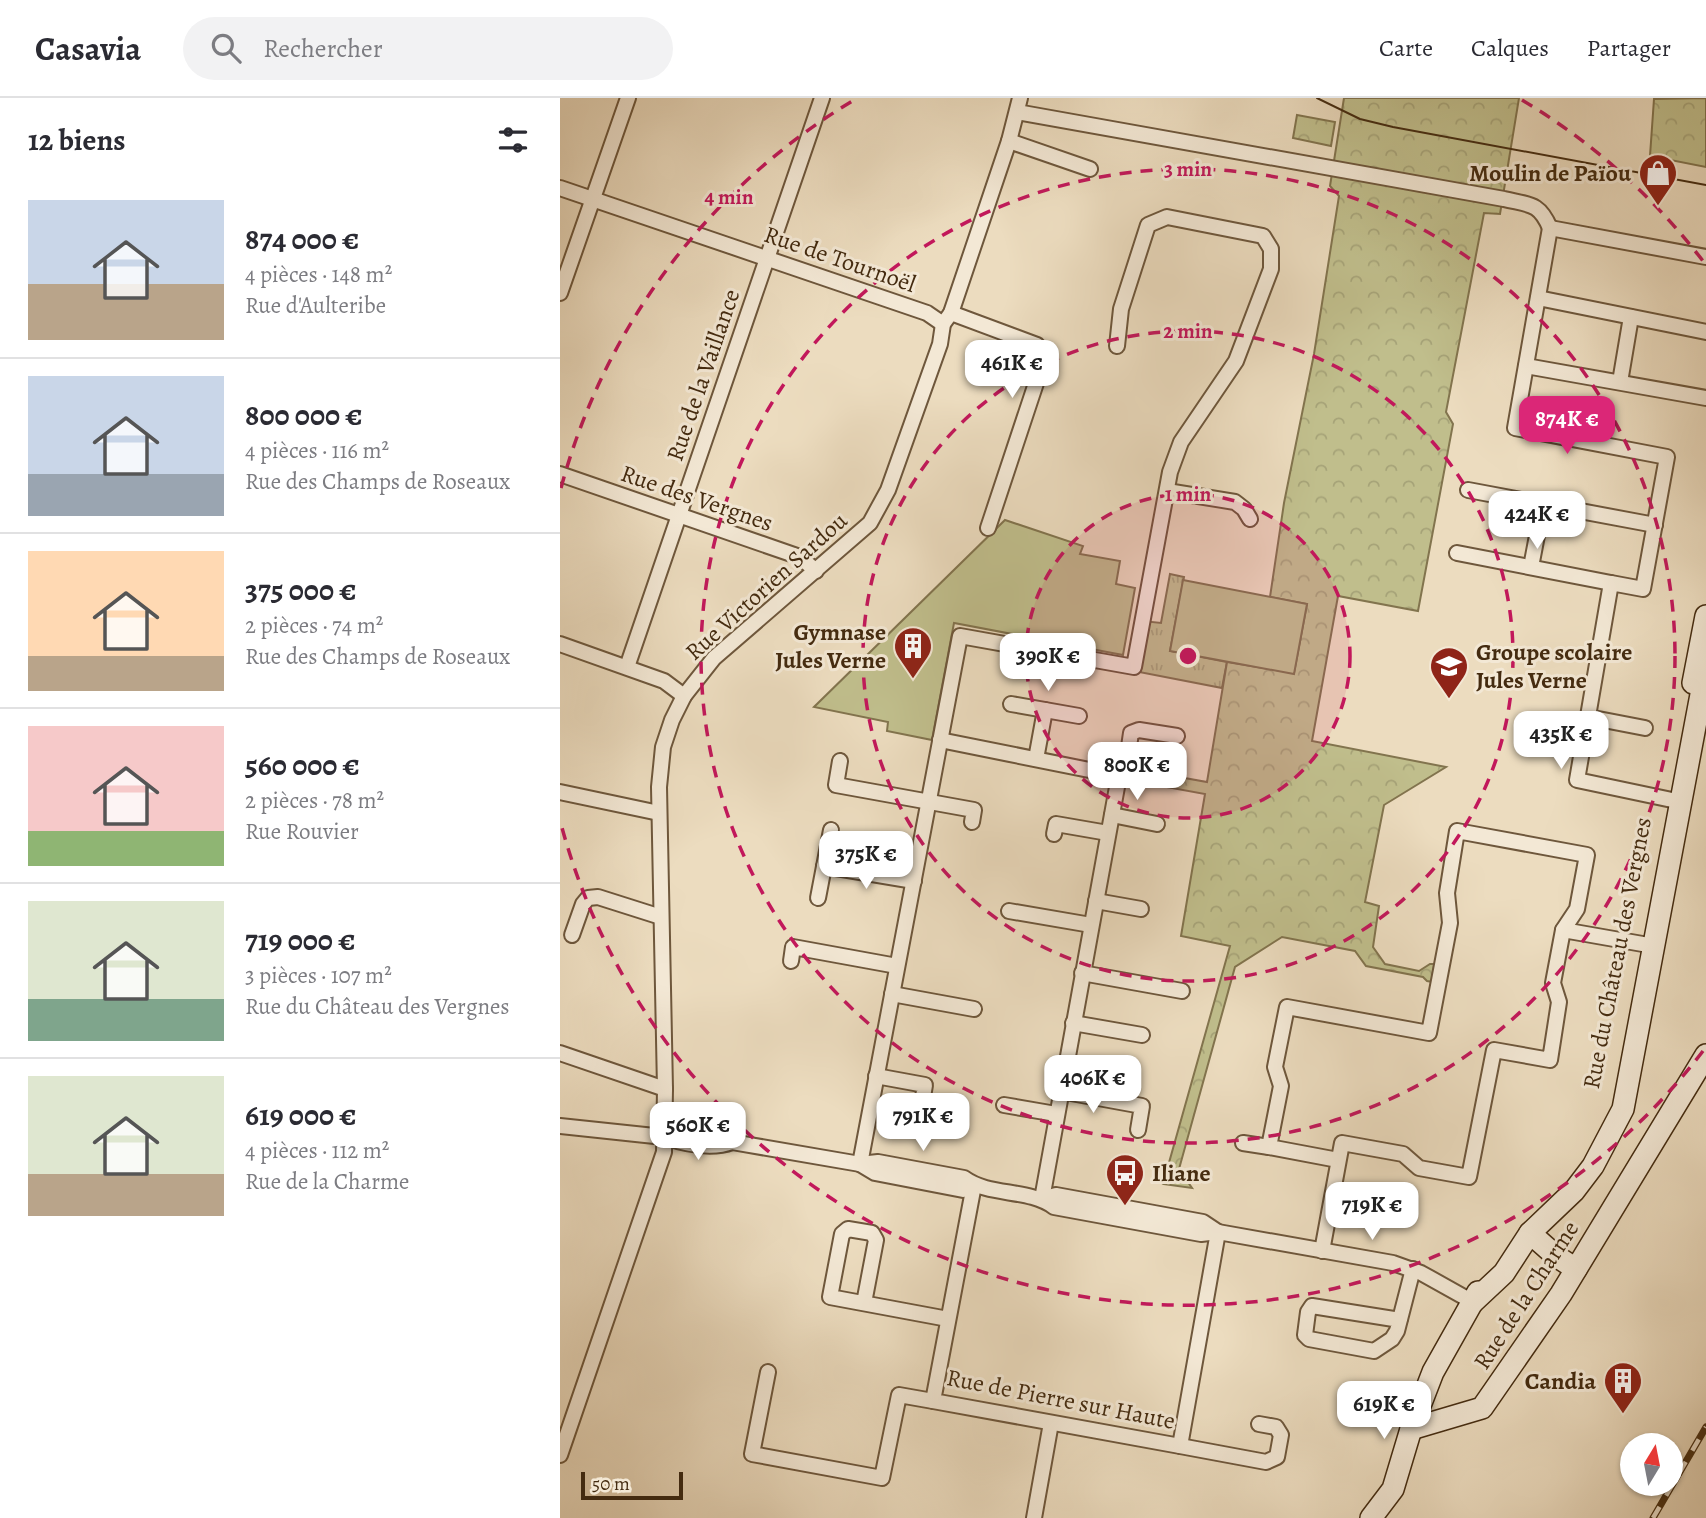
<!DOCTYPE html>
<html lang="fr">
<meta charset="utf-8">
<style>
body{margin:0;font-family:Alegreya,serif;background:#f2f2f3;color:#2b2b33;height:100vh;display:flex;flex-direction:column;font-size:26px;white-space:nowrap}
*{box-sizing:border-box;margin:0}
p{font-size:23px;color:#7c7c81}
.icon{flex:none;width:38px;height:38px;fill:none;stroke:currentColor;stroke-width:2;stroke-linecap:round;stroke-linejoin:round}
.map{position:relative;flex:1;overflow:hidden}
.panel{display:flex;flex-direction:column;background:#fff;width:560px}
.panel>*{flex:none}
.needle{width:46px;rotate:10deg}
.buttons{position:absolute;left:1060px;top:1335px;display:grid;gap:14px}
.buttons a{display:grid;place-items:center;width:63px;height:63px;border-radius:50%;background:#fff;box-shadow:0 2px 5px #0004;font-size:35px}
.scale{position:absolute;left:21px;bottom:18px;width:102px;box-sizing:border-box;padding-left:7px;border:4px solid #442b10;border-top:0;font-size:19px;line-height:24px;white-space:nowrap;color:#442b10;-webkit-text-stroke:5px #f3e8d5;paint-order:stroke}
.price{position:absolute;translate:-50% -60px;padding:0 16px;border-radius:14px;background:#fff;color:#222;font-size:23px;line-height:46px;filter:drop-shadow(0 2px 4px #0008)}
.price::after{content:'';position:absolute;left:50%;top:42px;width:21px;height:16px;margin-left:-10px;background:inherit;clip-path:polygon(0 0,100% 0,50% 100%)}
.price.current{background:#db2777;color:#fff}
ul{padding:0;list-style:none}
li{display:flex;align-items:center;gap:21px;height:175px;padding:0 28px}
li+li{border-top:2px solid #e1e1e2}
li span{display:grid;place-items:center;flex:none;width:196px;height:140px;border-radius:0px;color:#555}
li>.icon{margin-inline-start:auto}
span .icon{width:84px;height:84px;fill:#fffc;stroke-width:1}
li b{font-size:30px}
h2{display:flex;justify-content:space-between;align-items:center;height:84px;padding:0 28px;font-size:30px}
header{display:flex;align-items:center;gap:42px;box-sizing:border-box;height:98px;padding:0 35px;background:#fff;border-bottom:2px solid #e1e1e2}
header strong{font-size:33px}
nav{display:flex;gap:38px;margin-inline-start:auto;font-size:24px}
.search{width:490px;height:63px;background:#f2f2f3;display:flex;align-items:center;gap:18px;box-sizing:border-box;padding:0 24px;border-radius:38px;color:#7c7c81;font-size:26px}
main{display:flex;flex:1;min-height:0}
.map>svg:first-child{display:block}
.grass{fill:url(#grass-tufts);stroke:#82744e;stroke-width:2}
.park{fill:url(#park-crowns);stroke:#82744e;stroke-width:2}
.garden{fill:#c0be8c;stroke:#82744e;stroke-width:2}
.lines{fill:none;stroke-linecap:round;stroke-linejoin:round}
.street-casing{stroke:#6e573c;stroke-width:18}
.secondary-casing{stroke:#442b10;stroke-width:24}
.street{stroke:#f3e8d5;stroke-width:14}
.secondary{stroke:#f3e8d5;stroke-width:21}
.tram{stroke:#442b10;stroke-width:2}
.rail-casing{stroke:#442b10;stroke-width:7}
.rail{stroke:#f3e8d5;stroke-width:4.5;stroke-dasharray:13;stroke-linecap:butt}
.ring{fill:none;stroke:#c2185b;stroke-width:3.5;stroke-dasharray:12 9}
.labels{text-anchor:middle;stroke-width:6;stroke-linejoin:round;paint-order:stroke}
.poi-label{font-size:24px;font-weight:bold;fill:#442b10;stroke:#f3e8d5;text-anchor:end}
.street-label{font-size:24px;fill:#442b10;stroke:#f3e8d5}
.centre{fill:#c2185b;stroke:#f3e8d5;stroke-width:3.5}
.ring-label{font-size:21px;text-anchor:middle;font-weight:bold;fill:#c2185b;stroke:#f3e8d5;stroke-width:6;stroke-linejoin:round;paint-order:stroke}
</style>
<header>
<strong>Casavia</strong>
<div class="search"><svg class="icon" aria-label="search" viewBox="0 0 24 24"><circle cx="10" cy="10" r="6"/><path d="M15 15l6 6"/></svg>Rechercher</div>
<nav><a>Carte</a><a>Calques</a><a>Partager</a></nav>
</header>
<main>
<section class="panel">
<h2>12 biens<svg class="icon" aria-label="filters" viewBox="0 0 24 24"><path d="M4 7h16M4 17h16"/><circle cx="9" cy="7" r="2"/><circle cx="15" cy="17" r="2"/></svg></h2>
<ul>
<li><span style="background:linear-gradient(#c9d6e8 60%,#b9a48a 0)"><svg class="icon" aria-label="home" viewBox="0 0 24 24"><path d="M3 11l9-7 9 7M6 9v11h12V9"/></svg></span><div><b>874 000 €</b><p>4 pièces · 148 m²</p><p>Rue d'Aulteribe</p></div></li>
<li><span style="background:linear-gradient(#c9d6e8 70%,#9aa5b1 0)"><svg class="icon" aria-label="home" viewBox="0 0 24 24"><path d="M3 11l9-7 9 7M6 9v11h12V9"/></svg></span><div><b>800 000 €</b><p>4 pièces · 116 m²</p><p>Rue des Champs de Roseaux</p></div></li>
<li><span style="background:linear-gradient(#ffd9b3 75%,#b9a48a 0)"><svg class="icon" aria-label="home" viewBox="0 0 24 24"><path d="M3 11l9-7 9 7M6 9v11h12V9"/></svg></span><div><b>375 000 €</b><p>2 pièces · 74 m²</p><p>Rue des Champs de Roseaux</p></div></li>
<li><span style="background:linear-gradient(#f6c9c9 75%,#8fb573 0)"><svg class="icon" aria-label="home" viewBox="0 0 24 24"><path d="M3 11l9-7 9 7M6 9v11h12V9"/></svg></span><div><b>560 000 €</b><p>2 pièces · 78 m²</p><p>Rue Rouvier</p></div></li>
<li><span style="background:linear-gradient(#dfe7d0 70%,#7fa58c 0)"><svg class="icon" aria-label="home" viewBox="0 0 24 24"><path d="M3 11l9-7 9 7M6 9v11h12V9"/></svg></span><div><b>719 000 €</b><p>3 pièces · 107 m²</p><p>Rue du Château des Vergnes</p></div></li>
<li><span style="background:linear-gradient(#dfe7d0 70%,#b9a48a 0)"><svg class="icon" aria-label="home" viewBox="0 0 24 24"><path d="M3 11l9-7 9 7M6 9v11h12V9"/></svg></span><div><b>619 000 €</b><p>4 pièces · 112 m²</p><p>Rue de la Charme</p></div></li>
</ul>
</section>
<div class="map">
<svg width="1146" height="1420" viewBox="0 0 1146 1420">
<defs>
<pattern id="grass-tufts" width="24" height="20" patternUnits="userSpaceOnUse" patternTransform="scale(1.75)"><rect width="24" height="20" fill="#c0be8c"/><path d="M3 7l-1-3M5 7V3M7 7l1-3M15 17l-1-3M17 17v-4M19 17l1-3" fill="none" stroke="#a6a378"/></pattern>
<pattern id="park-crowns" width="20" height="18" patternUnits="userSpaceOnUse" patternTransform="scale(1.75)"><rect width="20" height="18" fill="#c0be8c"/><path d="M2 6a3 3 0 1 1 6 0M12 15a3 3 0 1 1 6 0" fill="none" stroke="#a6a378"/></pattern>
</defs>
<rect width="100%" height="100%" fill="#ecdcbf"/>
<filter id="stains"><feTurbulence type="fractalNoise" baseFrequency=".00286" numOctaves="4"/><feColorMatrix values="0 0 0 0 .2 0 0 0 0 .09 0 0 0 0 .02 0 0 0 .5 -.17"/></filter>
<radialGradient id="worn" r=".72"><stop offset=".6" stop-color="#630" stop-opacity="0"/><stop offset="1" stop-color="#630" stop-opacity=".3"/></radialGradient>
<polygon class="grass" points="610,476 624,479 610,553 667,564 662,590 574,573 583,523 601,525"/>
<g class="park">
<polygon points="784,0 959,0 940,116 924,115 886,314 893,326 858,513 778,498 752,643 886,669 824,707 805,804 819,808 813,849 825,866 859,873 870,866 874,866 873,884 867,883 863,879 806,868 795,853 722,839 675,869 619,1071 632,1090 603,1086 670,848 621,838 645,696 568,682 569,670 647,684 667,564 734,575 747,506 710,499 724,405 754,256 779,98 770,88"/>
<polygon points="1146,0 1146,69 1090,58 1094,1"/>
<polygon points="737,17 775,24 771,48 733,40"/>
</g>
<g class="garden">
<polygon points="445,422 523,448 520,456 560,463 556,486 575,490 563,557 394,525 372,642 327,633 328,624 254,609"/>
<polygon points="623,482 747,506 734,576 610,553"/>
</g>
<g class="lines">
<defs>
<g id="street">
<path d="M457 14 944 101C969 107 979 104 990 130"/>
<polyline points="449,43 530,71"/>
<polyline points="0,90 367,215 383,226"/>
<polyline points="990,130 955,330 1107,359 1083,491 1051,485 1017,682 1112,702"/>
<polyline points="990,130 1146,159"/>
<polyline points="0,195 68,0"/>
<polyline points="978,200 1146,234"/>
<polyline points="391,215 477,247 485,258 428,430"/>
<polyline points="966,268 1146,300"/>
<polyline points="1060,284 1071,219"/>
<polyline points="0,376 240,459 256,473"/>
<polyline points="908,392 1095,427"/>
<polyline points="607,393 675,404 684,411 690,421"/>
<polyline points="897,455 1051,485"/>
<polyline points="971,469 983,406"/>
<polyline points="0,546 104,583 124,598"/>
<polyline points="67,569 262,0"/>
<polyline points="451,606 519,618"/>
<polyline points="1028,619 1085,630"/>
<polyline points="380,642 559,678"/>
<polyline points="476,661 485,612"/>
<polyline points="280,663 276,687 414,712 412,724"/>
<polyline points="0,694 99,715"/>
<polyline points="552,717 597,726"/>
<polyline points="494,736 496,726 548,735"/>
<polyline points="264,768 354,783"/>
<polyline points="258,800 271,732"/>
<polyline points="536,803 581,811"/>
<polyline points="449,813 531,827"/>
<polyline points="1003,832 1094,848"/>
<polyline points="12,837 23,806 28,800 38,799 101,819"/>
<polyline points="231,863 233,849 337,868"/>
<polyline points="522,875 622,893"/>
<polyline points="332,896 414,911"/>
<polyline points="513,925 582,937"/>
<polyline points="0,955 105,991"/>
<polyline points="316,978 365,987 363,999"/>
<polyline points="500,993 582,1008 578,1032"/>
<polyline points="444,1007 496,1016"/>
<path d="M0 1028 104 1039C125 1046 151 1052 172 1044"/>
<path d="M104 1039C126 1033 152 1033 172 1044L300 1066 318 1064 404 1080C430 1099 468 1090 494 1109L641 1136 658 1134 833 1165 861 1175 913 1204"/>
<polyline points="683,1045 709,1049"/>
<polyline points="300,1066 400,538 574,569 610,374 621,344 676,263 711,171 711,151 703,138 607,119 588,127 561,211 557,248"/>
<polyline points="300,1066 315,1075 403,1092 414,1087"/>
<polyline points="414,1087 373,1303 620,1348 658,1134"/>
<polyline points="482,1101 559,678 566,669 571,635 579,632 617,638"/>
<polyline points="482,1101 496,1097 643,1124 658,1134"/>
<polyline points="762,1153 782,1045 843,1056 859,1070 909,1079 934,952 990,962 999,904 993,885 1003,832 1017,811 1027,757 897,733 887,795 890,825 869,935 727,909 715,969 721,988 709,1049 778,1062"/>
<polyline points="304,1205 316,1142 312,1135 288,1131 282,1136 270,1199 388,1221"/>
<polyline points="840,1222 752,1208 748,1214 745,1237 749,1241 814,1253 832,1241 837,1233 853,1171"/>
<polyline points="208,1274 192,1356 322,1380 339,1297 373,1303"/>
<polyline points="620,1348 706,1364 717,1359 721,1337 716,1329 699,1326"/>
<polyline points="0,1357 104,1054 105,991 99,689 103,649 112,622 124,598 154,560 310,425 328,392 380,246 383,226 391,215 449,43 460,0"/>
<polyline points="474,1420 491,1325"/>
</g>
<g id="secondary">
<polyline points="1133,585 1146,518"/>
<polyline points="970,1135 996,1158 1016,1171"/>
<polyline points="913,1204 944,1175 970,1135 1014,1093 1033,1068 1063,1011 1146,570"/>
<polyline points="851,1331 922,1310 1001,1196 1146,957"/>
<polyline points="811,1420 833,1391 851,1331 873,1274 918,1194"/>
</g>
</defs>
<use href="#street" class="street-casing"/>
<use href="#secondary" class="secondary-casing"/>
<use href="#street" class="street"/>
<use href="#secondary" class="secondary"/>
<polyline class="tram" points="757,0 800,21 833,29 1146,87"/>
<defs>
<polyline id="rail" points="1093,1420 1146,1329"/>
</defs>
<use href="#rail" class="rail-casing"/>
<use href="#rail" class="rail"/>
</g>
<circle cx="628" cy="558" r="162" fill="#c2185b" fill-opacity=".12"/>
<g class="ring">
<circle cx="628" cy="558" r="162"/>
<circle cx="628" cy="558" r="325"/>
<circle cx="628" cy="558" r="487"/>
<path d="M1143 953A649 649 0 0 1 1 726M1 390A649 649 0 0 1 294 2M962 2A649 649 0 0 1 1143 163"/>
</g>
<defs>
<symbol id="shop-pin" viewBox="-11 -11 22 30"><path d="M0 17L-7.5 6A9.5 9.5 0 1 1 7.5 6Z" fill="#8f2418" stroke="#f3e8d5"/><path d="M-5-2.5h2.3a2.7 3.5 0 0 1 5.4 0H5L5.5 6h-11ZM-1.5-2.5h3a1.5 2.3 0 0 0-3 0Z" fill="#fff"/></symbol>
<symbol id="building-pin" viewBox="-11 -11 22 30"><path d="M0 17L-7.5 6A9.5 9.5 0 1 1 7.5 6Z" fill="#8f2418" stroke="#f3e8d5"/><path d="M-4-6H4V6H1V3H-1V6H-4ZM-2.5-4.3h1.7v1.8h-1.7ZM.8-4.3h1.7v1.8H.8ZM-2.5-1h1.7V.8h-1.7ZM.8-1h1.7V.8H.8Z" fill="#fff"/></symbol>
<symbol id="school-pin" viewBox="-11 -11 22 30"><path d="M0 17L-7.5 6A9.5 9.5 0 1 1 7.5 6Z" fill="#8f2418" stroke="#f3e8d5"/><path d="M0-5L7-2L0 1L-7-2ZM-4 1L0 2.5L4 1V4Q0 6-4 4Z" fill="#fff"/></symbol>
<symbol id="bus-pin" viewBox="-11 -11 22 30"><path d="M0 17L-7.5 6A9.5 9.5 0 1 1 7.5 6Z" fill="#8f2418" stroke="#f3e8d5"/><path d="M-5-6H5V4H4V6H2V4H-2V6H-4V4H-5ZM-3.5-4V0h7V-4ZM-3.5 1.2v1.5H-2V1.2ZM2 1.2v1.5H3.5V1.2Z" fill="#fff"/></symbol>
</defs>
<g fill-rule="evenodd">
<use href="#shop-pin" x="1076" y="53" width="44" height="60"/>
<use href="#building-pin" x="331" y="526" width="44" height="60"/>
<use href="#school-pin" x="867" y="546" width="44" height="60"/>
<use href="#bus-pin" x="543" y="1053" width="44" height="60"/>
<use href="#building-pin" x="1041" y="1261" width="44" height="60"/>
</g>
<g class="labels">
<g class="poi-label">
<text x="1071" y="83">Moulin de Païou</text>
<text x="326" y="542">Gymnase<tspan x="326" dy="28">Jules Verne</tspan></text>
<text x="916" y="562" text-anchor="start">Groupe scolaire<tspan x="916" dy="28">Jules Verne</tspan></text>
<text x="592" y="1083" text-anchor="start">Iliane</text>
<text x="1036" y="1291">Candia</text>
</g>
<g class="street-label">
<text transform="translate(280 161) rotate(19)" y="8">Rue de Tournoël</text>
<text transform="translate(143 277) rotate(-71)" y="8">Rue de la Vaillance</text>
<text transform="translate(137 400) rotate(19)" y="8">Rue des Vergnes</text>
<text transform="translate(206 488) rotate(-42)" y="8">Rue Victorien Sardou</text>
<text transform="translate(1057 855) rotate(-79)" y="8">Rue du Château des Vergnes</text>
<text transform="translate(966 1197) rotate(-57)" y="8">Rue de la Charme</text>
<text transform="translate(501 1301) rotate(11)" y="8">Rue de Pierre sur Haute</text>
</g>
</g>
<circle cx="628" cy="558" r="10" class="centre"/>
<g class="ring-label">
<text x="628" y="78">3 min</text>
<text x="169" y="106">4 min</text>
<text x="628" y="240">2 min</text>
<text x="628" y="403">1 min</text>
</g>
<rect width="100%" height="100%" filter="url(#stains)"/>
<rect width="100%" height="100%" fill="url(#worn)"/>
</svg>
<div class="buttons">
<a><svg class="needle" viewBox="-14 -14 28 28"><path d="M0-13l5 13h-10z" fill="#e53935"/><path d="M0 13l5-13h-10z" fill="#7c7c81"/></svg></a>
</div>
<div class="scale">50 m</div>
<b class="price" style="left:452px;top:302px">461K €</b>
<b class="price current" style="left:1007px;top:358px">874K €</b>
<b class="price" style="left:977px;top:453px">424K €</b>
<b class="price" style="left:488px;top:595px">390K €</b>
<b class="price" style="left:1001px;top:673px">435K €</b>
<b class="price" style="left:577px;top:704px">800K €</b>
<b class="price" style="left:306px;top:793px">375K €</b>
<b class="price" style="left:533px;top:1017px">406K €</b>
<b class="price" style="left:363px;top:1055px">791K €</b>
<b class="price" style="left:138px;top:1064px">560K €</b>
<b class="price" style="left:812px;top:1144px">719K €</b>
<b class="price" style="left:824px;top:1343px">619K €</b>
</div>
</main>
